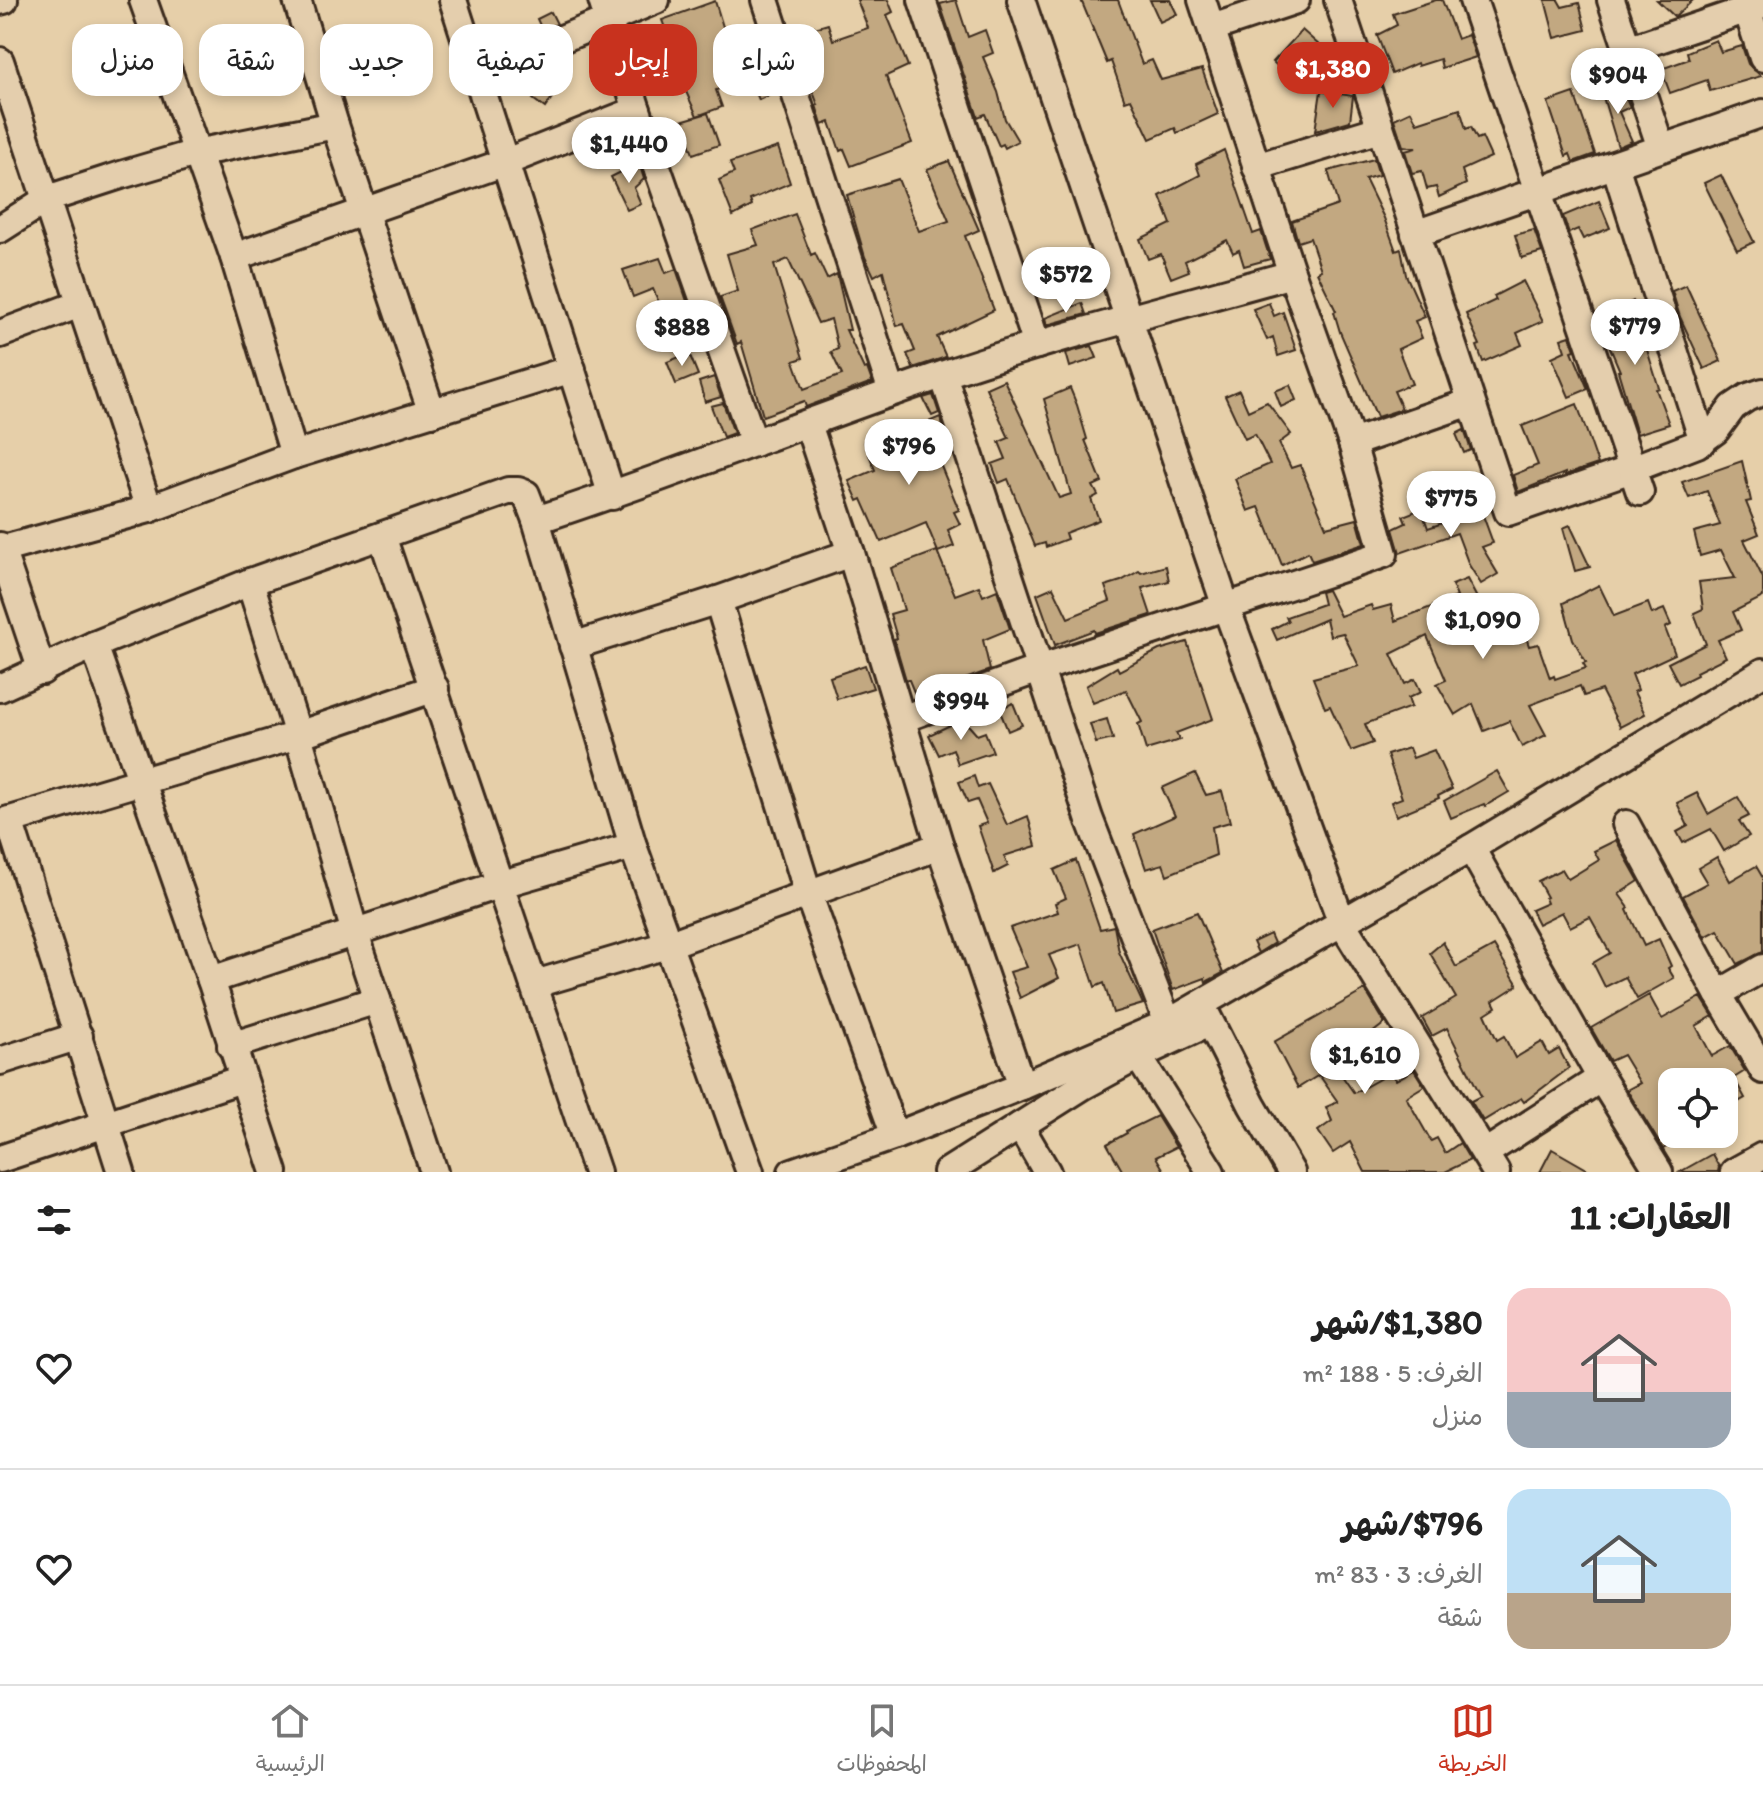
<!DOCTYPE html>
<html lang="ar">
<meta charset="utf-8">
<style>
body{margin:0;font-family:Itim,"Playpen Sans Arabic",sans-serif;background:#f2f2f2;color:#222;direction:rtl;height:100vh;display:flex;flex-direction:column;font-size:30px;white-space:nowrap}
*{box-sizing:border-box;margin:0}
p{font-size:26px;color:#767676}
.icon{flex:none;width:44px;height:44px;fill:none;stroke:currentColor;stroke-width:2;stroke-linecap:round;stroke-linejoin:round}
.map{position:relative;height:1172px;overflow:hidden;direction:ltr}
.panel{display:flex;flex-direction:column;background:#fff;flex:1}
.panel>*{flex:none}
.banner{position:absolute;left:24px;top:24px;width:800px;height:72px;direction:rtl;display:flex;gap:16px}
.tools{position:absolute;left:1658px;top:1068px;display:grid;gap:16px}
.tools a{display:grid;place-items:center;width:80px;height:80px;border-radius:16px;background:#fff;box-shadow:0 4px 12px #0003;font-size:40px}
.price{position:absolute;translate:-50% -68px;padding:0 18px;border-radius:28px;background:#fff;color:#222;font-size:26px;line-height:52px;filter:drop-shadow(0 2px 4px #0008)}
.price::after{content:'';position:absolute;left:50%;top:48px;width:24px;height:18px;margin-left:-12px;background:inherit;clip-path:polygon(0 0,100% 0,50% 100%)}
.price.current{background:#c8321e;color:#fff}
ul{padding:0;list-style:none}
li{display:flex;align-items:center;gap:24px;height:200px;padding:0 32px}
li+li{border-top:2px solid #e0e0e0}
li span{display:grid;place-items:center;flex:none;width:224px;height:160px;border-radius:24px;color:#555}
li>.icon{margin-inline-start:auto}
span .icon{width:96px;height:96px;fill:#fffc;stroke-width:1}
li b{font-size:34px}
h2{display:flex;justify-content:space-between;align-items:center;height:96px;padding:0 32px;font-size:34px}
.pill{padding:0 28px;border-radius:24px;background:#fff;box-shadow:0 4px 12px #0003;font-size:28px;line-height:72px}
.pill.current{background:#c8321e;color:#fff}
.tabs{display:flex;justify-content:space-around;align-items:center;height:112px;border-top:2px solid #e0e0e0;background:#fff;font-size:22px;color:#767676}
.tabs a{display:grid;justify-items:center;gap:4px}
.tabs .current{color:#c8321e}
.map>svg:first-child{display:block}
.building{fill:#c2a881;stroke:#3b2a1e;stroke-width:2;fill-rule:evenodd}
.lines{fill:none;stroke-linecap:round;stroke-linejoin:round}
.minor-casing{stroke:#3b2a1e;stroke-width:32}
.minor{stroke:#e4cead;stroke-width:26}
</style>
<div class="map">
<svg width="1763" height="1172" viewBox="0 0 1763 1172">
<rect width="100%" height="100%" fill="#e6cfa9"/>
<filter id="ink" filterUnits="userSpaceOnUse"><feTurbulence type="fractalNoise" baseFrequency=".0125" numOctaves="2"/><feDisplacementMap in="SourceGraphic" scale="16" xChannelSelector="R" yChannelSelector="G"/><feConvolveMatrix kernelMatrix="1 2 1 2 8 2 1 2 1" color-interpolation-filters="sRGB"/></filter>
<g filter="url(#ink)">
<g class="building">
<polygon points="857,0 888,0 893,12 887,15 908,66 886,76 912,143 851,166 844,149 840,151 830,122 822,125 816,105 818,105 807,76 811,75 796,34 814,26 815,28 828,24 833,40 868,28"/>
<polygon points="956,0 968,37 985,30 993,53 983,57 998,92 1005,119 1018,141 1005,148 1003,144 999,146 985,114 978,117 940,4"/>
<polygon points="1081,0 1118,0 1142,64 1152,60 1161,80 1202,69 1218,114 1177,133 1175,128 1150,139 1131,99 1125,101 1111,61 1107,63"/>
<polygon points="1150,0 1170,0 1177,14 1160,22"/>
<polygon points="1436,0 1442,0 1457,39 1468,35 1476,57 1442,68 1440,59 1418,66 1417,63 1392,74 1377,35 1397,25 1393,14"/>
<polygon points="1545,0 1558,0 1562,7 1579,3 1586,30 1555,38"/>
<polygon points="1657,0 1693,0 1675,17"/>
<polygon points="715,1 728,43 743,37 748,50 758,46 776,92 759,100 750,78 716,90 722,107 697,116 673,63 677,61 662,20"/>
<polygon points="551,12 557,24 542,30 537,19"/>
<polygon points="1302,30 1328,53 1299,86 1273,62"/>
<polygon points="1716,40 1721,52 1742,46 1748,64 1761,76 1710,91 1707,80 1670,93 1661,69 1689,59 1687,52"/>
<polygon points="552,71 564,80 545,108 533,99"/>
<polygon points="1622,88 1630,107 1619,112 1632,141 1618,147 1603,97"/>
<polygon points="1321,91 1353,96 1350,121 1315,131"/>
<polygon points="1574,93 1595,154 1573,162 1570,154 1566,156 1548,102"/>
<polygon points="1460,109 1466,129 1471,127 1477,139 1482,137 1491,157 1462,170 1466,184 1439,197 1436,187 1427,189 1422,171 1412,173 1405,151 1416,148 1403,146 1394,119 1411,111 1417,123"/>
<polygon points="708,113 719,145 693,154 681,121"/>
<polygon points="778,147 790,183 750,200 752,206 733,216 719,180 734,173 730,163"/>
<polygon points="1224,150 1253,234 1261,231 1270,259 1244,266 1239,250 1233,253 1227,240 1185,261 1189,271 1171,278 1161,254 1148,259 1140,239 1171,224 1160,196 1200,175 1196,164"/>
<polygon points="1374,159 1379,175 1365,179 1384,218 1396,251 1401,249 1406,275 1425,317 1415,321 1422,338 1398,349 1412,384 1394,391 1402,409 1377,417 1340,332 1334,312 1336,311 1317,272 1321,270 1310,238 1298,242 1292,221 1338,205 1328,171"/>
<polygon points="949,161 979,230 965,236 994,310 937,337 946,357 913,368 907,354 915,351 904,324 897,326 883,271 874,276 865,257 847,195 898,179 919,231 949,221 927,169"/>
<polygon points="639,163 644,179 634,188 641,204 627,210 611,177"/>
<polygon points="1721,175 1754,242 1737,250 1704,183"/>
<polygon points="1599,201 1610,228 1583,239 1578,229 1569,233 1563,216"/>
<path d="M795 214 811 255 815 253 827 279 837 274 850 330H846L864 369 867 368 872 382 806 407 804 401 763 416 741 342 737 344 720 297 738 291 727 254 758 245 752 230ZM788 259 818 323 831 319 838 349 831 352 842 375 804 389 794 361 803 358 774 265Z"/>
<polygon points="1534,230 1542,252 1522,258 1515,235"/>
<polygon points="660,258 666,273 676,269 689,307 685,308 689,320 670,327 653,289 633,297 623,270"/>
<polygon points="1523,281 1543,321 1517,333 1522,345 1483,362 1477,346 1480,345 1466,314 1496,300 1494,296"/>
<polygon points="1686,285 1721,361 1704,369 1680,317 1672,291"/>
<polygon points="1633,301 1652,335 1643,337 1659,388 1656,389 1669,424 1637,434 1618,371 1620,371 1600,324 1615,319 1612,313"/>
<polygon points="1082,303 1086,314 1047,325 1045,318"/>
<polygon points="1269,303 1274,316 1283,312 1296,350 1278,356 1273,337 1267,340 1253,309"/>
<polygon points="1570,336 1575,350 1572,351 1588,389 1569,397 1552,357 1565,351 1561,339"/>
<polygon points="1092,346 1097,358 1070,367 1066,353"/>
<polygon points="689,353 698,375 676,384 667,362"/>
<polygon points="714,377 721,397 705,402 699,382"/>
<polygon points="1004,380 1059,498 1071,494 1044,399 1070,388 1077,405 1087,439 1085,440 1102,482 1093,486 1098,495 1091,499 1099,520 1065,533 1067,539 1046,547 1045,543 1035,546 1008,479 999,483 992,464 1006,459 999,442 1009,438 986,388"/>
<polygon points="1290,385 1296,400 1281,407 1275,391"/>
<polygon points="1239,390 1248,411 1267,402 1291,434 1279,443 1291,468 1300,465 1326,527 1357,519 1364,544 1312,561 1308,552 1282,565 1259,507 1248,511 1235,479 1270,464 1255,434 1245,439 1225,396"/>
<polygon points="933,395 939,413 932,416 923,398"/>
<polygon points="723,403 734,433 723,437 711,406"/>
<polygon points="1577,404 1598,464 1565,475 1565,473 1518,492 1513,475 1538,465 1522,426"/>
<polygon points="940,417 948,441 933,447 959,510 954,512 960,524 948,530 954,546 938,552 926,523 881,542 862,499 858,501 849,481 875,470 864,441 885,433 892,451 922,433 919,426"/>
<polygon points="1464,430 1471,450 1464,453 1456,434"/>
<polygon points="1742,461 1751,501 1746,502 1759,534 1744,540 1763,578 1763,597 1733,612 1741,630 1718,640 1726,657 1696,672 1697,675 1679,684 1668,663 1706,644 1694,613 1703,609 1699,582 1735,578 1721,550 1700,556 1694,532 1720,525 1707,491 1689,498 1682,482"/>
<polygon points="1421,509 1428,528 1481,510 1493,543 1482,547 1498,574 1481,584 1469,565 1457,533 1400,553 1393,529 1406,523 1403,516"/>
<polygon points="1570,525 1590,567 1575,571 1563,528"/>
<polygon points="937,551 955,595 979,586 983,596 997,590 1010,629 983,640 990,670 916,697 909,680 906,680 894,639 897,638 890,614 904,610 891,568"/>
<polygon points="1166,566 1169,581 1142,588 1151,615 1095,633 1094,630 1055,645 1037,594 1053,587 1068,618 1110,601 1105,586 1121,581 1139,571 1141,573"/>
<polygon points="1467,579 1499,640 1524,631 1529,646 1538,644 1550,678 1554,676 1555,679 1586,668 1583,663 1586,662 1573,639 1563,603 1599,585 1614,616 1648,603 1652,614 1664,609 1671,625 1665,628 1675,654 1632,674 1638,690 1634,692 1645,714 1620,727 1601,690 1584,696 1580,686 1530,705 1546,735 1522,747 1509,721 1484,731 1473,704 1455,715 1437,684 1446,680 1427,636 1391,654 1405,684 1415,679 1421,692 1408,698 1411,707 1365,724 1373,743 1351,751 1330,706 1325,708 1313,678 1359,666 1343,633 1330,636 1326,619 1277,640 1272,629 1288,621 1286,617 1323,604 1320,592 1327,590 1340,616 1371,605 1373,610 1391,605 1395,621 1457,597 1452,585"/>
<polygon points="1187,642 1213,719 1176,733 1180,740 1146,750 1138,724 1142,722 1126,690 1093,703 1086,686 1117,667 1119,671 1159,650"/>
<polygon points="865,665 873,688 837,699 830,677"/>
<polygon points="1013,703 1022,725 1008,731 999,709"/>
<polygon points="963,719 977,735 985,732 993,752 958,764 953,749 939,755 929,735"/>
<polygon points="1107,719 1113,739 1096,743 1090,724"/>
<polygon points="1409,748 1413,758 1434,750 1452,789 1438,796 1439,798 1396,816 1391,802 1402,798 1387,755"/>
<polygon points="1497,771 1509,792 1485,806 1484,804 1451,818 1444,801"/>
<polygon points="1195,773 1206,795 1222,791 1230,822 1212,827 1216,855 1167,875 1163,864 1146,869 1134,834 1175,816 1162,788"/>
<polygon points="974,776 978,788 988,784 1007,825 1028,816 1036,846 1004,856 1008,866 994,873 978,826 987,823 977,800 968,803 959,782"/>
<polygon points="1697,793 1708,814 1738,797 1749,816 1739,821 1749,836 1724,851 1711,829 1683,843 1677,832 1688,826 1677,803"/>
<polygon points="1616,840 1639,881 1619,894 1629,908 1627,910 1644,946 1659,939 1671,966 1668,968 1674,978 1637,999 1625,977 1605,987 1593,963 1610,953 1590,917 1570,927 1562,912 1538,924 1531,910 1547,903 1545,898 1547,897 1538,881 1562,869 1568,879 1599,860 1594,851"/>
<polygon points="1717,857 1730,881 1756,866 1763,878 1763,952 1738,964 1718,930 1705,937 1683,896 1707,883 1698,868"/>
<polygon points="1076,860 1100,929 1114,926 1119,952 1143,1004 1113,1013 1104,983 1095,987 1081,944 1049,955 1059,978 1020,998 1010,972 1027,967 1010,928 1058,912 1055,903 1066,898 1054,870"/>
<polygon points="1197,912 1223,973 1206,982 1205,978 1173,990 1152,929"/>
<polygon points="1270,934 1274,943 1258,953 1253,942"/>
<polygon points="1443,942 1456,967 1494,946 1518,985 1493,1001 1496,1007 1485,1014 1497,1040 1504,1036 1515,1058 1542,1042 1549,1055 1559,1049 1569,1068 1524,1102 1521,1098 1483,1121 1471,1101 1481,1096 1447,1028 1432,1036 1422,1018 1456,998 1430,953"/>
<polygon points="1365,990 1385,1023 1367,1037 1363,1033 1334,1048 1337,1054 1331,1057 1336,1067 1354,1093 1390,1073 1396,1080 1414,1070 1424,1086 1406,1097 1431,1141 1437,1138 1445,1153 1460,1143 1470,1160 1445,1172 1365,1172 1350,1142 1333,1153 1318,1131 1332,1121 1326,1107 1338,1102 1319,1075 1298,1088 1274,1042"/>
<polygon points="1649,995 1662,1019 1701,997 1713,1016 1696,1026 1712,1056 1730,1046 1745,1071 1734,1078 1745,1098 1724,1110 1724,1082 1672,1082 1672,1134 1689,1134 1663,1149 1627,1090 1640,1083 1623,1055 1610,1061 1591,1028"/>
<polygon points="1157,1116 1176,1147 1156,1157 1165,1172 1123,1172 1107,1144 1127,1133 1126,1131"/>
<polygon points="1552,1149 1592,1172 1540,1172"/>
<polygon points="1712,1154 1719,1167 1718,1172 1680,1172"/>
</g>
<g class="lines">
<defs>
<g id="minor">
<polyline points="143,0 234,257 294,455"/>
<polyline points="297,0 335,125 432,413"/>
<polyline points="453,0 612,496"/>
<polyline points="602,0 637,110 754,443"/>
<polyline points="765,0 892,392"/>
<polyline points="922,0 1037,345"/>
<polyline points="1021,0 1226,607 1342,923 1496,1172"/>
<polyline points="1338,0 1508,512 1632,469 1697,444 1716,430 1733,407 1748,397 1763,392"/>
<polyline points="1473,0 1640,492"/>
<polyline points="1611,0 1661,148"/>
<polyline points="1744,0 1763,58"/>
<polyline points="0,1 4,0"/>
<polyline points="1212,28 1296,0"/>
<polyline points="1627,50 1763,4"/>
<polyline points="0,61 149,509"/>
<polyline points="477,74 656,0"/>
<polyline points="1615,165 1703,441"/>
<polyline points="1256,167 1380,129"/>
<polyline points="0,229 47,199 121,175 196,153 335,125"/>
<polyline points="1415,234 1763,113"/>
<polyline points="234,257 506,162 637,110"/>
<polyline points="0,334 80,304"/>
<polyline points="943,375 1089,818 1168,1023"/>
<polyline points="808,424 851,553 940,846 1022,1086"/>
<polyline points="1352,443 1471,402"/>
<path d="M536 520C673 476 806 421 942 375 1057 336 1175 307 1292 274"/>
<polyline points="382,536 597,1172"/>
<polyline points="0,546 42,671"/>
<polyline points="0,550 149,509 294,455 572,369"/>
<polyline points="250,582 298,735 355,933 434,1172"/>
<polyline points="718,600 808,893 895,1136"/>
<polyline points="94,645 211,980 274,1172"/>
<polyline points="573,646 718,600 851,553"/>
<polyline points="0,688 94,645 250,582 508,491 518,491 526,494 536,520 633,846 750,1172"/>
<polyline points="902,719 1039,669 1384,554 1352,443 1292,274 1202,0"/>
<polyline points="9,820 121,1172"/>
<polyline points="0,823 298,735 435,688"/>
<polyline points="1626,824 1718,994 1763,1070"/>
<polyline points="1471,848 1601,1078 1659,1172"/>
<polyline points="211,980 498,885 633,846"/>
<polyline points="535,984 667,945 940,846"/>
<polyline points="1718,994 1763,968"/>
<polyline points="1202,1006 1252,1105 1291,1172"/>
<polyline points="231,1046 377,1000"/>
<polyline points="1138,1056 1211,1172"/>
<polyline points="0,1061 79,1036"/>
<polyline points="1020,1126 1047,1172"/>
<polyline points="1485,1153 1601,1078"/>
<polyline points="0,1159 242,1079"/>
<polyline points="792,1172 895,1136 1022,1086 1168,1023 1471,848 1763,672"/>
<polyline points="947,1172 1083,1086 1138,1056 1209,1023"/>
<polyline points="1734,1172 1763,1156"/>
</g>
</defs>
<use href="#minor" class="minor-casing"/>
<use href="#minor" class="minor"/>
</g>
</g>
</svg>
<div class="tools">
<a><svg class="icon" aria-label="locate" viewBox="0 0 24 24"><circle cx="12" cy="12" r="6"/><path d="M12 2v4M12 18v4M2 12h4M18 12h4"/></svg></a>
</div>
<b class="price current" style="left:1333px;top:110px">$1,380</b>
<b class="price" style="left:1618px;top:116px">$904</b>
<b class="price" style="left:629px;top:185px">$1,440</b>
<b class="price" style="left:1066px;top:315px">$572</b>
<b class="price" style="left:1635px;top:367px">$779</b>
<b class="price" style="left:682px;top:368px">$888</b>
<b class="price" style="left:909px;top:487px">$796</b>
<b class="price" style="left:1451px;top:539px">$775</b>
<b class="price" style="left:1483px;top:661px">$1,090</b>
<b class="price" style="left:961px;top:742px">$994</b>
<b class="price" style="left:1365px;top:1096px">$1,610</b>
<div class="banner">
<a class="pill">شراء</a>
<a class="pill current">إيجار</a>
<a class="pill">تصفية</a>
<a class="pill">جديد</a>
<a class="pill">شقة</a>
<a class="pill">منزل</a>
</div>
</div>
<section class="panel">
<h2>العقارات: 11<svg class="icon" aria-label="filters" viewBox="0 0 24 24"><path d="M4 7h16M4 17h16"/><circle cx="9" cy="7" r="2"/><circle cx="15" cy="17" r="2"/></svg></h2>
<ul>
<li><span style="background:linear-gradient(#f6c9c9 65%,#9aa5b1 0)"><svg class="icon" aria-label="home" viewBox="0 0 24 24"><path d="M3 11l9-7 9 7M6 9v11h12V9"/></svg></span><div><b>$1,380/شهر</b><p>الغرف: 5 · 188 m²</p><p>منزل</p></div><svg class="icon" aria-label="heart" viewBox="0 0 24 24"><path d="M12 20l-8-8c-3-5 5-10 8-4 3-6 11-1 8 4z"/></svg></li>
<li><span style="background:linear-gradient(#bfe0f5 65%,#b9a48a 0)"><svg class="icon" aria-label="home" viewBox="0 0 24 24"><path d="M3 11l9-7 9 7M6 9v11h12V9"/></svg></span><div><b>$796/شهر</b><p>الغرف: 3 · 83 m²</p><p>شقة</p></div><svg class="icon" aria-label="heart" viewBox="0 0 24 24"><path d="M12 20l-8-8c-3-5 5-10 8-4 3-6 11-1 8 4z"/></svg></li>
</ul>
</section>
<nav class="tabs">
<a class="current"><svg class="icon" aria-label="map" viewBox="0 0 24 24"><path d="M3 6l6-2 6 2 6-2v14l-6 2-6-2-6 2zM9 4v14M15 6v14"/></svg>الخريطة</a>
<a><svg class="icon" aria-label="saved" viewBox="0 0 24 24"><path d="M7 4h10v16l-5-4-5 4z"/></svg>المحفوظات</a>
<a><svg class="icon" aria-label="home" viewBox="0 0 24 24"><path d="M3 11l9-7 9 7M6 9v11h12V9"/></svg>الرئيسية</a>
</nav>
